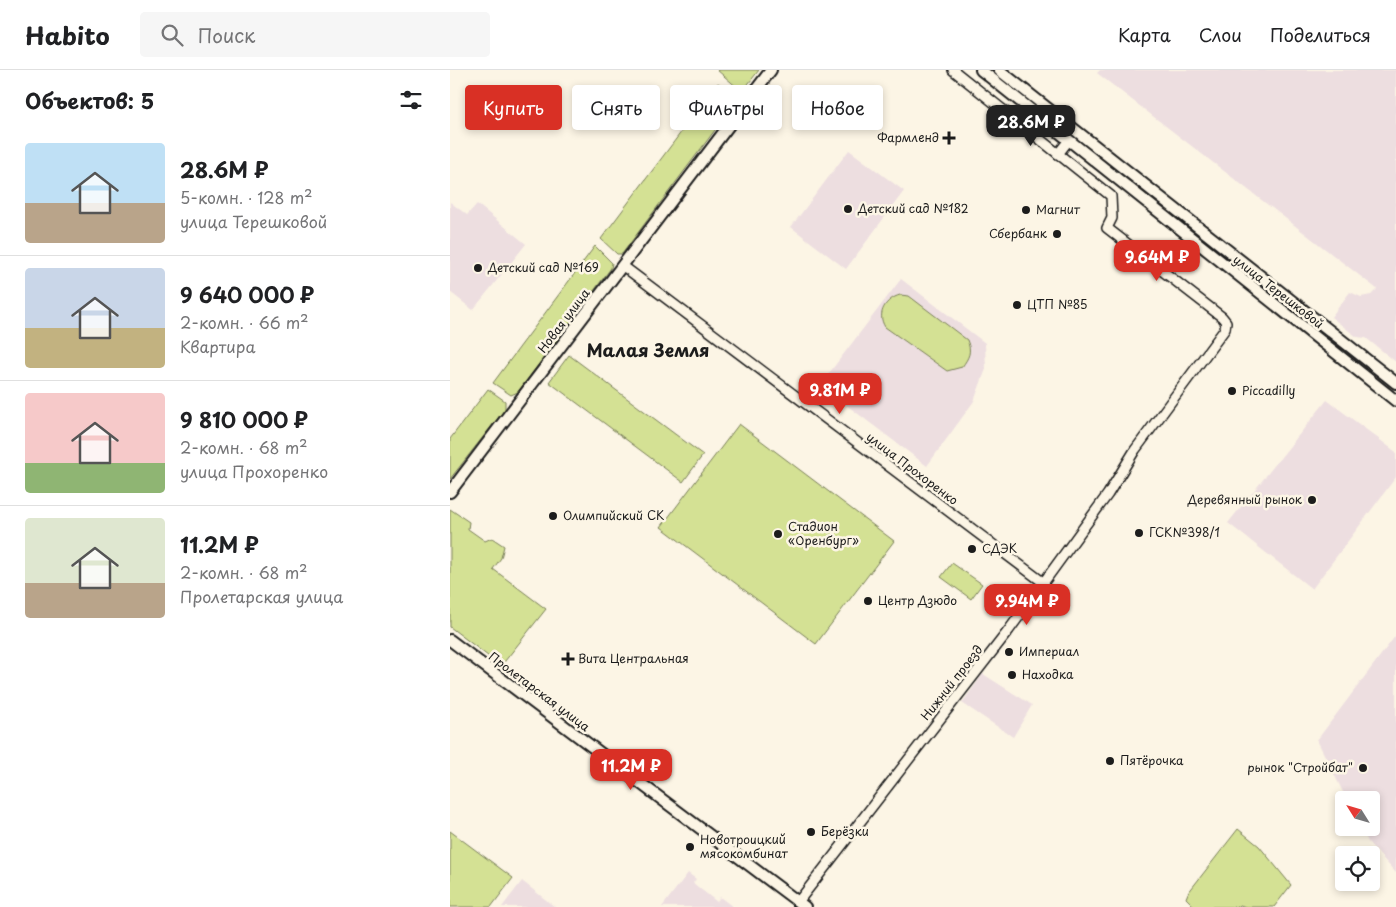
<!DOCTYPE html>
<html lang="ru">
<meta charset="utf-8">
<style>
body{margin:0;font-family:"Playpen Sans",sans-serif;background:#f6f6f6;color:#202124;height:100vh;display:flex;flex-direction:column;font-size:19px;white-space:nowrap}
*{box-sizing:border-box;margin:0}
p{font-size:16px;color:#757577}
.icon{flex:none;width:28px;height:28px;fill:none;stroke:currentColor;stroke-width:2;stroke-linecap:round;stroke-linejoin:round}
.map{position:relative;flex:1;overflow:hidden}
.panel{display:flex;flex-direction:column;background:#fff;width:450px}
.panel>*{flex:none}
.top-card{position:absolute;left:15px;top:15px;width:475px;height:45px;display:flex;gap:10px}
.needle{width:32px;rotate:307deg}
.fabs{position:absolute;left:885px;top:721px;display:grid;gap:10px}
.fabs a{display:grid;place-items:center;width:45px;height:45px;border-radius:5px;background:#fff;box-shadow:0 2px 8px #0003;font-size:25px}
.price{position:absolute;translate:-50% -42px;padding:0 11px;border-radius:10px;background:#d93025;color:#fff;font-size:16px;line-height:32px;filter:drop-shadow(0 1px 2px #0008)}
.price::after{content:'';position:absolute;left:50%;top:30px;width:15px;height:11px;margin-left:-8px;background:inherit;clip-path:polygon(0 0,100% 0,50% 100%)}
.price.selected{background:#222;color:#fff}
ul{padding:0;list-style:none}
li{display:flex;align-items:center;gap:15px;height:125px;padding:0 25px}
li+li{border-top:1px solid #e0e0e0}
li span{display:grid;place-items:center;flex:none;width:140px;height:100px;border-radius:5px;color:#555}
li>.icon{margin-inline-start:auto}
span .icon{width:60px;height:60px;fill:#fffc;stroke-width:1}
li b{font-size:21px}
h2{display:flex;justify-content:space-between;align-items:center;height:60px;padding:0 25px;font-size:21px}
.chip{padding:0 18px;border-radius:5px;background:#fff;box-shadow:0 2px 8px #0003;font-size:18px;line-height:45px}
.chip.selected{background:#d93025;color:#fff}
header{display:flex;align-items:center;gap:30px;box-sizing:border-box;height:70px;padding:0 25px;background:#fff;border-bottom:1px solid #e0e0e0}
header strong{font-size:24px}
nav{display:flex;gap:28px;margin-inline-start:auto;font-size:18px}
.search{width:350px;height:45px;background:#f6f6f6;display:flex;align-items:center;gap:12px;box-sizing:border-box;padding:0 18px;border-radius:5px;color:#757577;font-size:19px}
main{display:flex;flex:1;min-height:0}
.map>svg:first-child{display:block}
.built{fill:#eddee0}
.green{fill:#d4e194;stroke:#787e58}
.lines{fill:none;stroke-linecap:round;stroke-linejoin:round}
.minor-casing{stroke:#1c1c1c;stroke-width:12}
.major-casing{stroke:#1c1c1c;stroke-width:14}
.minor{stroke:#fcf5e5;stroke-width:9}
.major{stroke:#fcf5e5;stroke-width:10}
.poi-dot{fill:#1c1c1c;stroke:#fcf5e5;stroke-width:2}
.labels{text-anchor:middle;stroke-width:5;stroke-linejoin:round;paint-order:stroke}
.poi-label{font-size:12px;fill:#1c1c1c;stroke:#fcf5e5;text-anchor:start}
.street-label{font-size:12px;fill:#1c1c1c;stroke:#fcf5e5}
.district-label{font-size:18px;font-weight:bold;fill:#1c1c1c;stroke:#fcf5e5}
</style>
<header>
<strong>Habito</strong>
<div class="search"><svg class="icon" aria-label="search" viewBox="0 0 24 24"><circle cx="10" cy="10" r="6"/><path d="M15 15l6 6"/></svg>Поиск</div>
<nav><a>Карта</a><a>Слои</a><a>Поделиться</a></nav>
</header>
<main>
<section class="panel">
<h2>Объектов: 5<svg class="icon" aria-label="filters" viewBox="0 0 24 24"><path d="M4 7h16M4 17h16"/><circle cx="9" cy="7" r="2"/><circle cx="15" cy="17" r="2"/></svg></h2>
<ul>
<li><span style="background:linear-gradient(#bfe0f5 60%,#b9a48a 0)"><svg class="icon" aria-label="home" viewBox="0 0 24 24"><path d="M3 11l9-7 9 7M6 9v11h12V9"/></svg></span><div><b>28.6M ₽</b><p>5-комн. · 128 m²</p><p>улица Терешковой</p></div></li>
<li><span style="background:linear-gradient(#c9d6e8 60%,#c2b280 0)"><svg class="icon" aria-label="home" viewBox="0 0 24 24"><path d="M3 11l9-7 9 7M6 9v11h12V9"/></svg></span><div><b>9 640 000 ₽</b><p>2-комн. · 66 m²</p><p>Квартира</p></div></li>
<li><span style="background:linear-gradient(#f6c9c9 70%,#8fb573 0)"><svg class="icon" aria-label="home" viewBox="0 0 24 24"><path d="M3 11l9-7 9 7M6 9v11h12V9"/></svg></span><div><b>9 810 000 ₽</b><p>2-комн. · 68 m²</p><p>улица Прохоренко</p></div></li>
<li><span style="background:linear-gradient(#dfe7d0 65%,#b9a48a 0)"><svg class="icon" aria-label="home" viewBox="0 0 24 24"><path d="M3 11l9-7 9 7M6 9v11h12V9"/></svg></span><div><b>11.2M ₽</b><p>2-комн. · 68 m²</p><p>Пролетарская улица</p></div></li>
</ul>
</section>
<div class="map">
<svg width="946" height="837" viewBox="0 0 946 837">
<rect width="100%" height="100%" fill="#fcf5e5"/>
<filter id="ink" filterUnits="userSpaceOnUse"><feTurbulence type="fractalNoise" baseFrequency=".02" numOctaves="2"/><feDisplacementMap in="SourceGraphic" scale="10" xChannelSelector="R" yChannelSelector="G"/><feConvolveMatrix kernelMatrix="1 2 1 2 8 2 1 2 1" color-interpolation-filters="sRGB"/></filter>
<g filter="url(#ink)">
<g class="built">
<polygon points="650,0 946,0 946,292 916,268 907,267 881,247 900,222 911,227 921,225 927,219 647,3"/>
<polygon points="399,80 454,121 396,199 341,157"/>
<polygon points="0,132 17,145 27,134 76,174 23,240 0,222"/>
<polygon points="451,209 535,273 536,299 524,331 477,396 370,315"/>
<polygon points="877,330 946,382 946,407 862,519 778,453"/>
<polygon points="946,565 946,803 918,772 911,758 921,758 921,730 897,730 867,670"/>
<polygon points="533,604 582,635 563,667 512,633"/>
<polygon points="238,803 246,809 243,813 267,832 270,827 283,837 212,837"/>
<polygon points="72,811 105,837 52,837"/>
</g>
<g class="green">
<polygon points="267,0 309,0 295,18 289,19"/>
<path d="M268 13C276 20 286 25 283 36L172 184H167L151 169Z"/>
<polygon points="145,176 162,193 161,198 68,322 61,325 43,313"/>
<path d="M450 225 459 226 517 270C522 282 519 287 512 297L497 301 435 257C426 243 436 229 450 225Z"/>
<polygon points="119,285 253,385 233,412 99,312"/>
<polygon points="38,319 55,331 55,339 0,409 0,369"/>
<polygon points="289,354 444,471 366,574 211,457"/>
<polygon points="0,439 19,452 18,459 35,471 42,468 54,476 51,488 43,499 96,539 51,596 0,557"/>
<polygon points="502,493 532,514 521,529 491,507"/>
<polygon points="788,759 809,776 841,815 824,837 796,837 790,835 788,837 745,837 736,828 738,823"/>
<polygon points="0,761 63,808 41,837 0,837"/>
</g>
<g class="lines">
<defs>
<g id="minor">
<polyline points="608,84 619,70"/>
<polyline points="173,196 594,513"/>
<polyline points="348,832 559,560 658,424 685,380 775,259 776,252 772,247 657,158 662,148 661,126 503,0"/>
</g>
<g id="major">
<polyline points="531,0 946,331"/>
<polyline points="549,0 946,313"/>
<polyline points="0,422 321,0"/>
<polyline points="0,570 355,837"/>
</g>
</defs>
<use href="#minor" class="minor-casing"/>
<use href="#major" class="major-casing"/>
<use href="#minor" class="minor"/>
<use href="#major" class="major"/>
</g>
</g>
<g class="poi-dot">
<path d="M496.5 60.5h5v5h5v5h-5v5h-5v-5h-5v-5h5z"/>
<circle cx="398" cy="139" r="5"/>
<circle cx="576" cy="140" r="5"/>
<circle cx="607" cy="164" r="5"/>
<circle cx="28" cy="198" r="5"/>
<circle cx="567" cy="235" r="5"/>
<circle cx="782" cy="321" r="5"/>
<circle cx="862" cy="430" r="5"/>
<circle cx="103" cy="446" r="5"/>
<circle cx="689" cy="463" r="5"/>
<circle cx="328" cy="464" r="5"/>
<circle cx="522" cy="479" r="5"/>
<circle cx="418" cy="531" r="5"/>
<circle cx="559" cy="582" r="5"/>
<path d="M115.5 581.5h5v5h5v5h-5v5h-5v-5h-5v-5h5z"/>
<circle cx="562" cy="605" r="5"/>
<circle cx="660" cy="691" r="5"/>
<circle cx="913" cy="698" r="5"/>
<circle cx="361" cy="762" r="5"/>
<circle cx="240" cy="777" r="5"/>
</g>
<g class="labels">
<g class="poi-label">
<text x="489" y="72" text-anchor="end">Фармленд</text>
<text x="408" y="143">Детский сад №182</text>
<text x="586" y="144">Магнит</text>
<text x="597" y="168" text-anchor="end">Сбербанк</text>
<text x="38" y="202">Детский сад №169</text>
<text x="577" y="239">ЦТП №85</text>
<text x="792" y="325">Piccadilly</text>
<text x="852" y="434" text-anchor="end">Деревянный рынок</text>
<text x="113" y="450">Олимпийский СК</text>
<text x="338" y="461">Стадион<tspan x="338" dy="14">«Оренбург»</tspan></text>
<text x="699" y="467">ГСК№398/1</text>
<text x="532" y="483">СДЭК</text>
<text x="428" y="535">Центр Дзюдо</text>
<text x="569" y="586">Империал</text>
<text x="128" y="593">Вита Центральная</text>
<text x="572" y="609">Находка</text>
<text x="670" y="695">Пятёрочка</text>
<text x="903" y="702" text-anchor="end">рынок "Стройбат"</text>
<text x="371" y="766">Берёзки</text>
<text x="250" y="774">Новотроицкий<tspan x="250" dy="14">мясокомбинат</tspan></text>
</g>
<g class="street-label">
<text transform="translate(828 222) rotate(38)" y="4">улица Терешковой</text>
<text transform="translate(114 251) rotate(-53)" y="4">Новая улица</text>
<text transform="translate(462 399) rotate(37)" y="4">улица Прохоренко</text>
<text transform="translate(502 613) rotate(-52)" y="4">Нижний проезд</text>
<text transform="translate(89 622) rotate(37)" y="4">Пролетарская улица</text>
</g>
<g class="district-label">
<text x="198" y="287">Малая Земля</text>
</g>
</g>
</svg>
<div class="fabs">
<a><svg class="needle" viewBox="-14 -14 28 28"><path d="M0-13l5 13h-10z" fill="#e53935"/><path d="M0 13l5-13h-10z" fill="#757577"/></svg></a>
<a><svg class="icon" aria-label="locate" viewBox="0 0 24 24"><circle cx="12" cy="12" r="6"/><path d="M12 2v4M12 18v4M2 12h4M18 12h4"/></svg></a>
</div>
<b class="price selected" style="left:581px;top:77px">28.6M ₽</b>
<b class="price" style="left:707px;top:212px">9.64M ₽</b>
<b class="price" style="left:390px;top:345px">9.81M ₽</b>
<b class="price" style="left:577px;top:556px">9.94M ₽</b>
<b class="price" style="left:181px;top:721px">11.2M ₽</b>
<div class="top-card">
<a class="chip selected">Купить</a>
<a class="chip">Снять</a>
<a class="chip">Фильтры</a>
<a class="chip">Новое</a>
</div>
</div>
</main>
